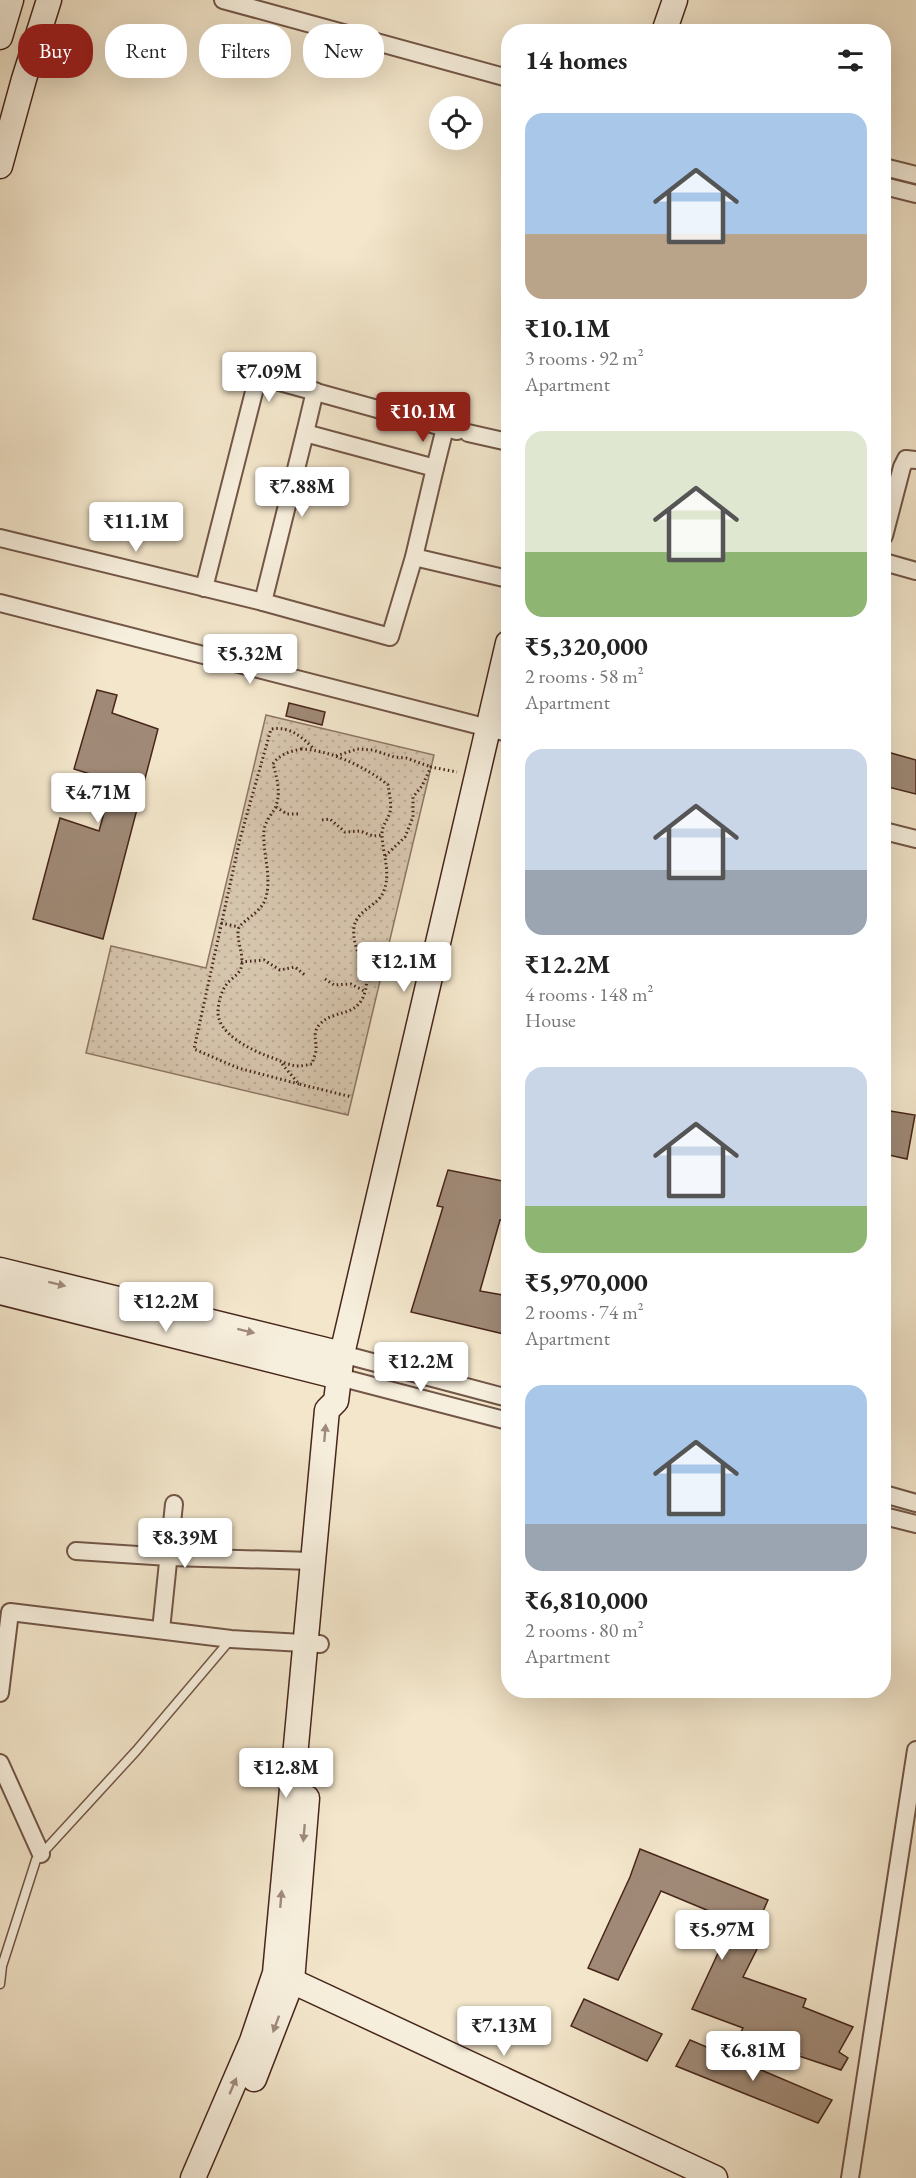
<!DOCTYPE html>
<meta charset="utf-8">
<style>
body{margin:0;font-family:"EB Garamond",serif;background:#f6f6f6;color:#222;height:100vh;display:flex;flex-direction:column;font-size:22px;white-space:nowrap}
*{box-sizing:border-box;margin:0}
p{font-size:20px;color:#767676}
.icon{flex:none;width:33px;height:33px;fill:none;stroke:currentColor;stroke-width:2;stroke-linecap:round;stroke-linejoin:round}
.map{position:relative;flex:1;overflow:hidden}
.drawer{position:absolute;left:501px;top:24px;width:390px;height:1674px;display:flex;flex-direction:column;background:#fff;border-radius:24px;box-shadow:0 6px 24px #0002}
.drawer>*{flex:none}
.banner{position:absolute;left:18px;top:24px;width:393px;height:54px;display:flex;gap:12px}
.controls{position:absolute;left:429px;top:96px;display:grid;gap:12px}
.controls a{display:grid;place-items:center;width:54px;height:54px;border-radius:50%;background:#fff;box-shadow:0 6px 24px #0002;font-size:30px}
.price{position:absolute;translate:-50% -51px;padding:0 14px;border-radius:6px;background:#fff;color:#222;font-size:20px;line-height:39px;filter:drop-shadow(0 2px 3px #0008)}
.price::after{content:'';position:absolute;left:50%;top:36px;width:18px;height:14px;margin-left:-9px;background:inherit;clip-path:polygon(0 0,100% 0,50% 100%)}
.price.on{background:#8f2418;color:#fff}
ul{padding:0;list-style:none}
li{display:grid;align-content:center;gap:12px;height:318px;padding:0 24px}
li span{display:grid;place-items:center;height:186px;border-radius:18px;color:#555}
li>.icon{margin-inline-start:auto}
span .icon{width:108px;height:108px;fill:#fffc;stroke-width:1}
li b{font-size:26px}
h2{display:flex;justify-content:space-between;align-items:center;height:72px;padding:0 24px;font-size:26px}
.tag{padding:0 21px;border-radius:24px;background:#fff;box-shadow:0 6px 24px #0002;font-size:21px;line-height:54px}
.tag.on{background:#8f2418;color:#fff}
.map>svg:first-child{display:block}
.green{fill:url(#green-dots);stroke:#8e7664;stroke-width:1.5}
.building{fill:#a08a77;stroke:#47261b;stroke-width:1.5}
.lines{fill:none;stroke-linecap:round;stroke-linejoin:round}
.lane-casing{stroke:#725647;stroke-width:11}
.street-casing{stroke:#725647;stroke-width:20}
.secondary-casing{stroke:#47261b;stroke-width:27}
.path{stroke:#47261b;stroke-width:3;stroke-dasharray:1.5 3;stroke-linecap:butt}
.lane{stroke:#f7efdd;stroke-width:8}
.street{stroke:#f7efdd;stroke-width:16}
.secondary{stroke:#f7efdd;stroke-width:24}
.oneway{fill:#9f8a7c}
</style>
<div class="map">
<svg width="916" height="2178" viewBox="0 0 916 2178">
<defs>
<pattern id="green-dots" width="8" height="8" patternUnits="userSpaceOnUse" patternTransform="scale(1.5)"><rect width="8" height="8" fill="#d6c5ad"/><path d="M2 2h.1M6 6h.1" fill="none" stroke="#b9a994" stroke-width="1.8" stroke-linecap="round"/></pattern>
</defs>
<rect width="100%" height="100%" fill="#f3e6cb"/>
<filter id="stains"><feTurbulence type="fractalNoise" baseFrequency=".00333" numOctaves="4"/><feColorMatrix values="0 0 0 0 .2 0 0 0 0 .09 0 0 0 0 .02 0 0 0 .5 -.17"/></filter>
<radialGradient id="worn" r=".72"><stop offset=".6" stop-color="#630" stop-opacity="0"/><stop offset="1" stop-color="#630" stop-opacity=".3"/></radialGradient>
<polygon class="green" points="266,715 434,755 348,1115 86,1053 111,946 206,968"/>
<g class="building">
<polygon points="97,690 117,695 112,713 158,729 103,939 33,919 60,818 99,831 113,781 74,769"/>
<polygon points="289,703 325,712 322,725 286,716"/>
<polygon points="884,751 916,760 916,794 884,786"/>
<polygon points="884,1110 915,1115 907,1159 884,1154"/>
<polygon points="448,1170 508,1182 508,1222 500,1220 480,1291 508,1296 508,1335 411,1312 443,1207 437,1206"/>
<polygon points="640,1849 768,1900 749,1943 758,1947 743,1977 806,1999 803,2007 853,2027 839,2052 848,2058 841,2070 799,2056 800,2054 739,2035 743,2028 692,2009 733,1921 661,1891 618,1980 588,1968 630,1877"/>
<polygon points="584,1999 662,2034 647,2061 571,2026"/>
<polygon points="690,2040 832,2100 818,2123 676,2066"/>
</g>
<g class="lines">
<defs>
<polyline id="lane" points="0,1984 2,1966 36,1860 136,1751 231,1639"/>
<g id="street">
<polyline points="223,0 508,78"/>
<polyline points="884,167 916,175"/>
<polyline points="884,186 916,194"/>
<polygon points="305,433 435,468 414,557 390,637 263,602"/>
<polyline points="305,433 315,391"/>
<polyline points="468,433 508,442"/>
<polyline points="435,468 445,428"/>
<polyline points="884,536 902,467 906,459 916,460"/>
<polyline points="0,538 263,602"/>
<polyline points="414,557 508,579"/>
<polyline points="884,562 916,571"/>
<polyline points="204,588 258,376 457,431"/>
<polyline points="0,603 508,733"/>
<polyline points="884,831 916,839"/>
<polyline points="342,1354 508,1398"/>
<polyline points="339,1377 508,1421"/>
<polyline points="884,1494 916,1503"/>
<polyline points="884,1516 916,1524"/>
<polyline points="76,1551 169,1557 313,1561"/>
<polyline points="161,1630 174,1504"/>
<polyline points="0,1693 10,1612 231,1639 320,1644"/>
<polyline points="0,1763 41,1854"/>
<polyline points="850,2178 916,1750"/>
</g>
<g id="secondary">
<polyline points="664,32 675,0"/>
<polyline points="0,37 11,0"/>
<polyline points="0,166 24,79 49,0"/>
<polyline points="0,1270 342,1354"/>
<polyline points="0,1292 339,1377"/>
<polyline points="279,1975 715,2178"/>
<polyline points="254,2079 292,1981 307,1798"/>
<polyline points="193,2178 252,2041 275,1973 327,1410 336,1401 342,1354 508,643"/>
</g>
</defs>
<use href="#lane" class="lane-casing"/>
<use href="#street" class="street-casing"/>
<use href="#secondary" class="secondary-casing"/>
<g class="path">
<path d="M301 749C330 750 366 767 388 785 389 793 392 804 390 812 388 820 382 825 382 834 382 853 392 873 383 893 377 906 357 910 354 927 351 952 372 969 365 992 357 1019 334 1008 319 1025 312 1034 317 1041 316 1051 315 1055 313 1060 312 1064 307 1065 302 1066 298 1066 286 1065 278 1059 267 1056 250 1049 218 1034 218 1012 218 1004 221 992 226 985 230 979 238 976 241 968 245 954 235 940 239 927 247 918 261 911 265 900 273 878 262 853 264 830 265 823 270 816 274 810 282 796 277 778 273 764 278 755 291 751 301 749Z"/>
<polyline points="336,756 357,749 373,750 394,757 406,758 431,767"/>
<polyline points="276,807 287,814 301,814"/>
<polyline points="322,820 330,819 345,832 360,831 373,836 382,835"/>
<polyline points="385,856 405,837 413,817 413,797 422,786 431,767 457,772"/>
<polyline points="221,923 239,927"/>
<polyline points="241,962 264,960 280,970 295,967 305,975"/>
<polyline points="325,979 334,985 351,984 366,992"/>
<polyline points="282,1064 299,1084 352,1097"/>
<path d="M299 1084 238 1068 194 1049 240 839 271 729C289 726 301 736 313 748"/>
</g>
<use href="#lane" class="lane"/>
<use href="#street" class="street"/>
<use href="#secondary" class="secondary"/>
</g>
<defs><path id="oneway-solid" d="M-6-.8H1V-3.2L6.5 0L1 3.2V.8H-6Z" transform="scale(1.5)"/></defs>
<g class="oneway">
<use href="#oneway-solid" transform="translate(57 1284) rotate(14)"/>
<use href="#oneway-solid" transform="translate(246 1331) rotate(14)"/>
<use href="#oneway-solid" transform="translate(325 1433) rotate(-85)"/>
<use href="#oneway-solid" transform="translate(304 1833) rotate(95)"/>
<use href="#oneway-solid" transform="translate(281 1899) rotate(-85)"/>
<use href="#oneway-solid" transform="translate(276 2024) rotate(110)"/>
<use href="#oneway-solid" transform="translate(233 2086) rotate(-67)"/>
</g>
<rect width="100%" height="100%" filter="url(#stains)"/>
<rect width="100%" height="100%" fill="url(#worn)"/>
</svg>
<div class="controls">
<a><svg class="icon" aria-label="locate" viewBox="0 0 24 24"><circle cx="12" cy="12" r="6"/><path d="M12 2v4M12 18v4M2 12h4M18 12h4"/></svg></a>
</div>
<b class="price" style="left:269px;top:403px">₹7.09M</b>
<b class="price on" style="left:423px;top:443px">₹10.1M</b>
<b class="price" style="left:302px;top:518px">₹7.88M</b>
<b class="price" style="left:136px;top:553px">₹11.1M</b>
<b class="price" style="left:250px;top:685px">₹5.32M</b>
<b class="price" style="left:98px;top:824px">₹4.71M</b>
<b class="price" style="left:404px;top:993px">₹12.1M</b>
<b class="price" style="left:166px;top:1333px">₹12.2M</b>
<b class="price" style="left:421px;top:1393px">₹12.2M</b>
<b class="price" style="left:185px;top:1569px">₹8.39M</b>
<b class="price" style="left:286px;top:1799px">₹12.8M</b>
<b class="price" style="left:722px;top:1961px">₹5.97M</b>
<b class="price" style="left:504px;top:2057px">₹7.13M</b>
<b class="price" style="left:753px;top:2082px">₹6.81M</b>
<div class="banner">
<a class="tag on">Buy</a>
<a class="tag">Rent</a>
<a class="tag">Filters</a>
<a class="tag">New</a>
</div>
<section class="drawer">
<h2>14 homes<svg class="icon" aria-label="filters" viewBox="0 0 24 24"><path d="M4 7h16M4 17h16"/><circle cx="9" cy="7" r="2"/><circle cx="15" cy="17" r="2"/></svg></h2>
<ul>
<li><span style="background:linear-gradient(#a9c7e8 65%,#b9a48a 0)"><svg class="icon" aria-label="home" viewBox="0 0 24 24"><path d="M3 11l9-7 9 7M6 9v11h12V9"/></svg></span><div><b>₹10.1M</b><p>3 rooms · 92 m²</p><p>Apartment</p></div></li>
<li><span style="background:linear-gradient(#dfe7d0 65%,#8fb573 0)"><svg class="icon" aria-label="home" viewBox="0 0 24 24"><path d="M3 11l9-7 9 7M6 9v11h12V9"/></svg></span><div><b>₹5,320,000</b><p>2 rooms · 58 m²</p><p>Apartment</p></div></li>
<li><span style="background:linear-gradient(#c9d6e8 65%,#9aa5b1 0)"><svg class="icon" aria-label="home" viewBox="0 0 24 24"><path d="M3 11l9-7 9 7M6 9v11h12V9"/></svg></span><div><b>₹12.2M</b><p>4 rooms · 148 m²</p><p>House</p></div></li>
<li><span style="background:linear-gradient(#c9d6e8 75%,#8fb573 0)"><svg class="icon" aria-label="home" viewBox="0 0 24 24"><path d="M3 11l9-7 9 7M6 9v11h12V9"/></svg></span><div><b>₹5,970,000</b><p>2 rooms · 74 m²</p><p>Apartment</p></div></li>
<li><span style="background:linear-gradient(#a9c7e8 75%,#9aa5b1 0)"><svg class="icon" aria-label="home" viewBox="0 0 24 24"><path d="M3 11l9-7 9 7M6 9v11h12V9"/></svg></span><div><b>₹6,810,000</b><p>2 rooms · 80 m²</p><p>Apartment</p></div></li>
</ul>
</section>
</div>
